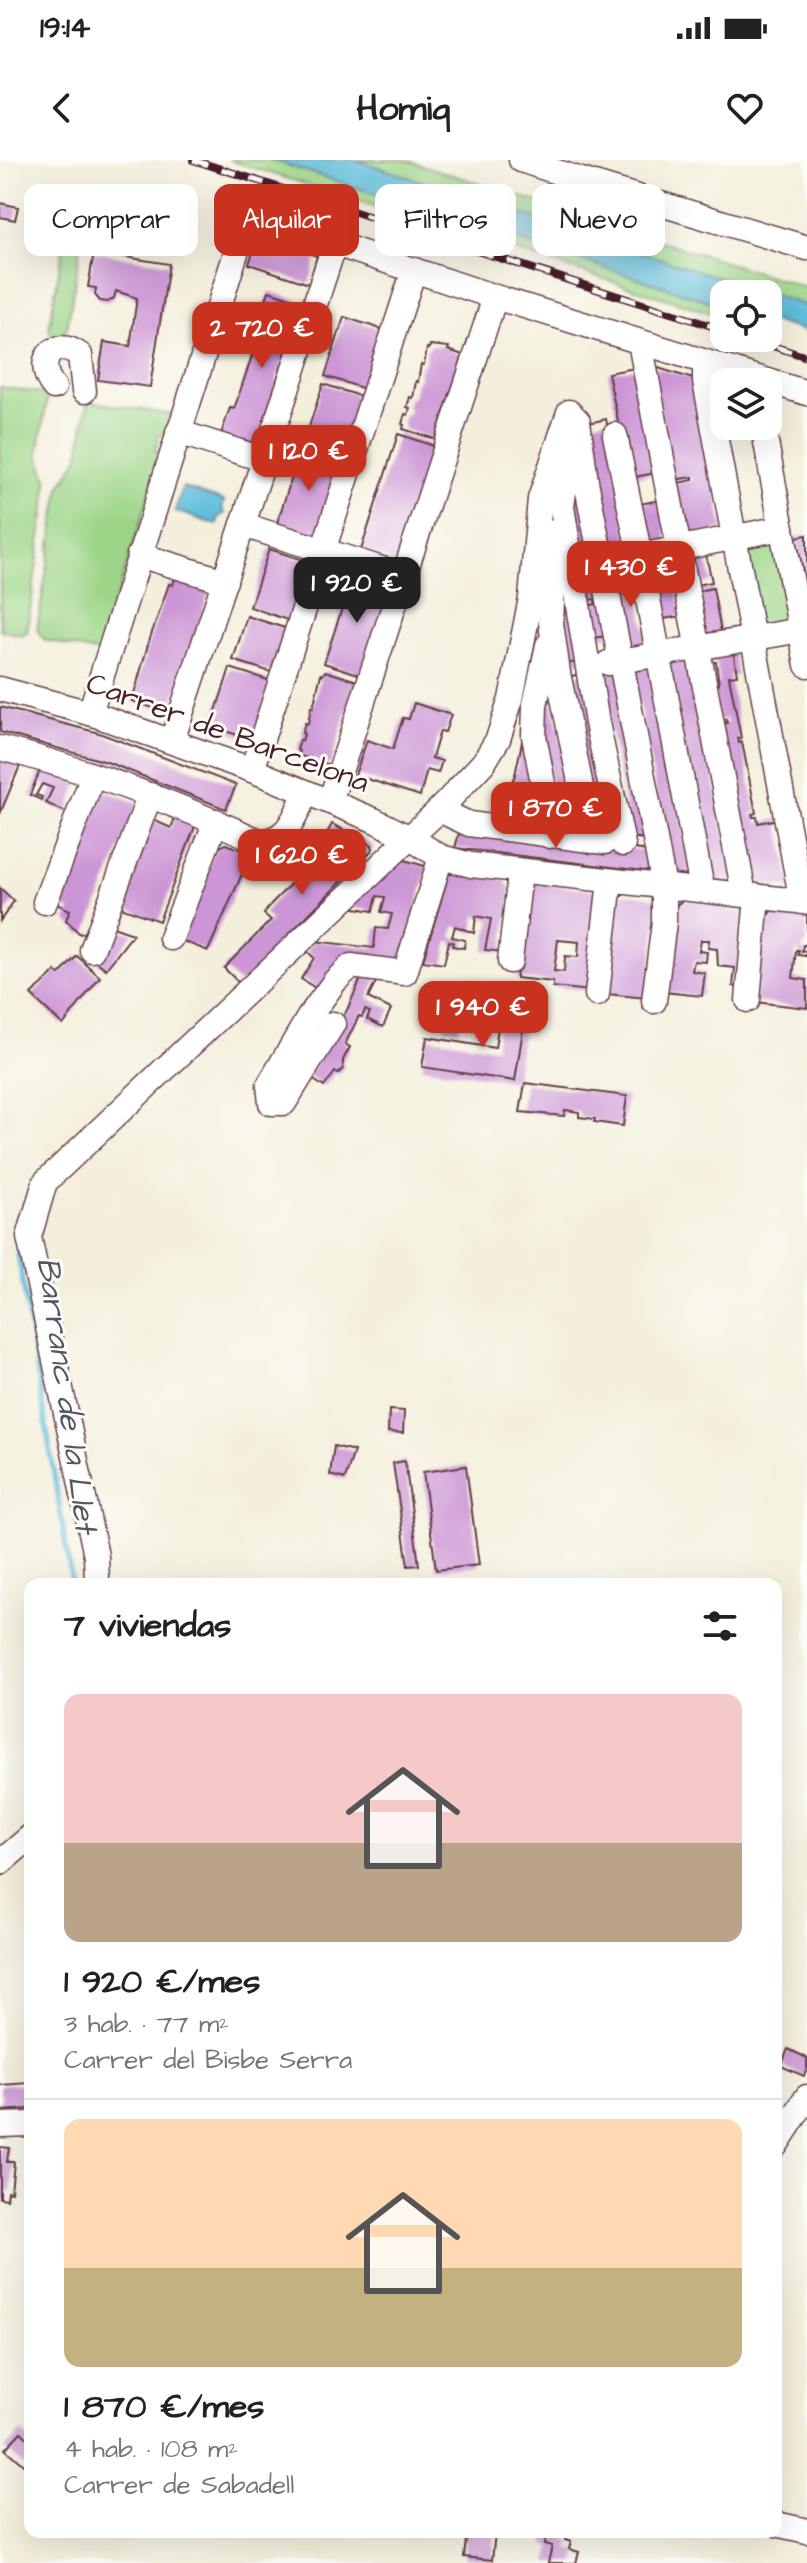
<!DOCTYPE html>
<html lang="es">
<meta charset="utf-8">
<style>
body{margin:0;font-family:"Architects Daughter",sans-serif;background:#f2f2f2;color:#222;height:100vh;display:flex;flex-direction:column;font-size:30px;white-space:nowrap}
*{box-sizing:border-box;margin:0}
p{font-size:26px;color:#767676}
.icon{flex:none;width:44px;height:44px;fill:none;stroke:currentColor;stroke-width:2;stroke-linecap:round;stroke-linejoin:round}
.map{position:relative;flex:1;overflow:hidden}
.panel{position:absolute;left:24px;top:1418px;width:758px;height:960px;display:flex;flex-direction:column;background:#fff;border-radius:16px;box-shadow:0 8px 32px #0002}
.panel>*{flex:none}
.hud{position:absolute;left:24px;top:24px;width:760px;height:72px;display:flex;gap:16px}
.tools{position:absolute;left:710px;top:120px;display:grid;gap:16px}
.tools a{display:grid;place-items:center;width:72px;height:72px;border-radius:16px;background:#fff;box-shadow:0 8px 32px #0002;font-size:40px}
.price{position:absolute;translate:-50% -68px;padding:0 18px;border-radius:16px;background:#c8321e;color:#fff;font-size:26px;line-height:52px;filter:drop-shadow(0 2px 4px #0008)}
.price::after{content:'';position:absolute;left:50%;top:48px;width:24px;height:18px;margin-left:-12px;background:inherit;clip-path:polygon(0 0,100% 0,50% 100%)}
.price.active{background:#222;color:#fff}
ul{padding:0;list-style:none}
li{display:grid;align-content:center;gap:16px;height:424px;padding:0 40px}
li+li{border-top:2px solid #e0e0e0}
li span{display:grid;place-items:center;height:248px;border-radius:16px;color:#555}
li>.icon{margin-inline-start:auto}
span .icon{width:144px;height:144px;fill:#fffc;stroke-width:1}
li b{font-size:34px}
h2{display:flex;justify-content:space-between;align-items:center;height:96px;padding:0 40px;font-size:34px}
.chip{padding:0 28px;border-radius:16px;background:#fff;box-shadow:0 8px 32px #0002;font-size:28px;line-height:72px}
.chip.active{background:#c8321e;color:#fff}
.status{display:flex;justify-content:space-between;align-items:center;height:56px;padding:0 40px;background:#fff;direction:ltr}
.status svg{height:22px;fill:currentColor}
header{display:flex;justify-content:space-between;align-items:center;height:104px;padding:0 40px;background:#fff;font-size:36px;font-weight:800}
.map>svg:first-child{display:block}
.green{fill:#9cd587;stroke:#737a59;stroke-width:2}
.water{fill:#5bbcda;stroke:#526e82;stroke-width:2}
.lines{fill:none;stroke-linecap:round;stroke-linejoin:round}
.stream{stroke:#5bbcda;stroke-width:5}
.building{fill:#cc95d5;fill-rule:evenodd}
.minor-casing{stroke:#643e46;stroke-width:27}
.minor{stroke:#fff;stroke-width:24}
.rail-casing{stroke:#4a1f2b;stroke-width:8}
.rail{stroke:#fdfcf7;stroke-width:5;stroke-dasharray:15;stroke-linecap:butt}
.labels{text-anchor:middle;stroke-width:6;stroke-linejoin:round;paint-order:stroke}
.street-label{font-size:30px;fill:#4a1f2b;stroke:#fdfcf7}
.water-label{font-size:32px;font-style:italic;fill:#505668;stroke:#fdfcf7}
</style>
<div class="status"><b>19:14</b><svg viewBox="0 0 49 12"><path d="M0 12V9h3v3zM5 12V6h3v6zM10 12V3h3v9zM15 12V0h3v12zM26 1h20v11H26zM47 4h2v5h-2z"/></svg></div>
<header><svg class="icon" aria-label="back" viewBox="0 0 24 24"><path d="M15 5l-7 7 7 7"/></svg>Homiq<svg class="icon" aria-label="heart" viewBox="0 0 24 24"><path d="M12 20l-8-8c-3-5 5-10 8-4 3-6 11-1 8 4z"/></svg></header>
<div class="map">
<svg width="807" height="2403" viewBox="0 0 807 2403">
<rect width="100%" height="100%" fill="#fdfcf7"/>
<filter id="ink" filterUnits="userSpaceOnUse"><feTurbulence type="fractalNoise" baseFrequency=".0125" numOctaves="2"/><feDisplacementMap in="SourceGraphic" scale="16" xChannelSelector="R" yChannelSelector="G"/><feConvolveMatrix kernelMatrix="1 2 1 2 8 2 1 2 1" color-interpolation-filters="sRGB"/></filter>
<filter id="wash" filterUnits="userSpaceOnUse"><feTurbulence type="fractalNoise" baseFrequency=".006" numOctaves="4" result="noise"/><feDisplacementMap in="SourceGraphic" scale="32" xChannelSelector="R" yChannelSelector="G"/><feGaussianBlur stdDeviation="1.8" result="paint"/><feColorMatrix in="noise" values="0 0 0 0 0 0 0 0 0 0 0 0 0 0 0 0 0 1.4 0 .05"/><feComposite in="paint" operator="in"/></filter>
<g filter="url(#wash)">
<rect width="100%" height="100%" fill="#f4efdc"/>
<g class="green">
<polygon points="229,0 271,0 724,146 724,157"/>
<polygon points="356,0 406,0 807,128 807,146"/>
<polygon points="75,82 80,90 67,169 58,178 51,173 49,168 63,88 65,83"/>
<polygon points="0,227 48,234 38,294 47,318 46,340 27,472 21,475 0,470"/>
<polygon points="88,241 173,255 167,275 160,274 155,291 162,294 99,493 45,480 37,470 60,328 79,296"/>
<polygon points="776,387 787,470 753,474 740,390"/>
</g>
<g class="water">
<polygon points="271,0 356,0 807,146 807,172 768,160 768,134 724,134 724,146"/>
<polygon points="183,327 224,341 222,349 225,353 219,357 217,365 175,351"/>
</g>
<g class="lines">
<polyline class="stream" points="22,1086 18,1094 72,1424"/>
</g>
<g id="blocks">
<g class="building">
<polygon points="0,43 18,47 15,60 0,57"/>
<polygon points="258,77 317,96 309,124 249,104"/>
<polygon points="94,92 169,104 150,227 98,220 104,182 130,186 137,138 116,131 114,138 108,142 100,141 95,135 96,128 88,127"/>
<polygon points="269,131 302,142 255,288 220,277 230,248 234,249 249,205 263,162 259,160"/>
<polygon points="344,157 384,170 365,229 325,216"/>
<polygon points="430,185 449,187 448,190 463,195 435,279 403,269 404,265 402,264 405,254 408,255 410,248 407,247 410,237 413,238 416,221 418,222 421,204 424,205 427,188 429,189"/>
<polygon points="652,206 696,220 723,369 690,376 682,370 673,324 693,320 693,317 673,320"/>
<polygon points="635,208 655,313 630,318 608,213"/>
<polygon points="323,224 363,237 344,294 304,282"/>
<polygon points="606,259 631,392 623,393 621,386 609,388 585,264"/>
<polygon points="398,274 434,286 397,401 361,390"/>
<polygon points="301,290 341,303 318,376 277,363"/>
<polygon points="573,308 600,399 579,403 566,337"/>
<polygon points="660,340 668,383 643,388 635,345"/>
<polygon points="807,375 807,426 806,426 796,377"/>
<polygon points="269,389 309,402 290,461 250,447"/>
<polygon points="706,395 712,422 691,426 685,399"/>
<polygon points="672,401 682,456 657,460 646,405"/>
<polygon points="633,405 649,489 629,493 613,408"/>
<polygon points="601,411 613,475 593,478 587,446 596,444 595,439 587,440 581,415"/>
<polygon points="176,414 211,426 170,553 132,541 149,481 169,424 173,425"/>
<polygon points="353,415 389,427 361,515 324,503"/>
<polygon points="569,417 585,501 564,504 553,452"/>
<polygon points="713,428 722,477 715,478 714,470 713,478 701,480 692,432"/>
<polygon points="247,456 288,469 274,513 233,500"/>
<polygon points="733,489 737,515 729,516 741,578 738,578 739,583 742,582 756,653 752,654 753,657 757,657 758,663 778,659 792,728 748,723 717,565 727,563 726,559 716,561 710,526 719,524 716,502 706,503 704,493"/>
<polygon points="690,495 734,722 707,718 664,499"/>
<polygon points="652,502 694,717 672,714 632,505"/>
<polygon points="620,507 653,680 631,677 599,511"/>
<polygon points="230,508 271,521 252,580 211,566"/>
<polygon points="325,511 357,521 330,605 315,600 314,603 306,601 307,598 298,595 299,591 297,590 300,580 302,581 304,574 302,573 305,563 308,564 311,547 313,548 321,514 323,515"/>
<polygon points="587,513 617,675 595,672 566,517"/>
<polygon points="547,520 582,671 559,668 540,561"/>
<polygon points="414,543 451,555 445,572 440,571 432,598 442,601 438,613 427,610 420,636 355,615 367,580 393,589 403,558 409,559"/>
<polygon points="0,547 99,573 236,625 226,649 107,602 0,572"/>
<polygon points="525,568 546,666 495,659 515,615"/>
<polygon points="4,590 24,596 0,654 0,603"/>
<polygon points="42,605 74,616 78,624 67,653 46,643 53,628 42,624 36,635 42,637 41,640 30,635"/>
<polygon points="97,628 138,643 87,772 80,774 66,760 70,750 54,743"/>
<polygon points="177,653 197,661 159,761 118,746 151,659 171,668"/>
<polygon points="332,664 372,685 373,689 240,824 224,808 271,760 264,754 271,744 304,710 311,716 327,697 293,680 297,673 321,684"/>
<polygon points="461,666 656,692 661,713 455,688"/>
<polygon points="226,684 251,694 208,791 180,780 215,689"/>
<polygon points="401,699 428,707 401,804 337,809 320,831 301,819 314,798 306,790 314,781 374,788 376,768 388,769 392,754 381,752 385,737 377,736 373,751 350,747"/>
<polygon points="449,713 504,720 511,729 503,792 485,790 491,759 476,756 474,773 455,766 452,777 465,780 464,788 452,786 453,782 449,781 444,804 423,801"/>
<path d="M535 723 596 730 602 738 591 831 553 827V822L516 818 527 730ZM558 780 579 782 578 797 565 796 564 812 554 811Z"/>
<polygon points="0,728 14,741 0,761"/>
<polygon points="625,733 652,737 659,745 647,838 607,834 618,740"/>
<polygon points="683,740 742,747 750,756 739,827 733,826 735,808 718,806 717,789 708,788 709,780 701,780 699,791 707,792 706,802 694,801 692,811 705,813 702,836 664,832 674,747"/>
<polygon points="773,750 807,754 807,785 803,785 802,791 806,791 806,796 798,795 799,790 796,790 793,818 807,820 807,848 755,842 765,757"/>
<polygon points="110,766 133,774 106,809 97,802"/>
<polygon points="77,796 100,817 63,865 31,835 56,811 59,815"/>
<polygon points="364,812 380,814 368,838 391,849 383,867 367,859 370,852 365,850 362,857 359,856 345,884 350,887 343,900 343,909 338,914 335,912 324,927 308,916 347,850"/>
<polygon points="502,840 527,844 515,921 422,907 427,877 495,888"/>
<polygon points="450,851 462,853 459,871 444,868 445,857 449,858"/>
<polygon points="525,923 627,936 623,966 594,962 595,959 579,957 579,952 565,950 564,956 520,952"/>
<polygon points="389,1250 404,1251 403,1273 388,1272"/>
<polygon points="334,1286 354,1291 345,1319 330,1315"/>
<polygon points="405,1301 419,1405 408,1406 393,1303"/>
<polygon points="466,1306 479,1405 436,1410 423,1312"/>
<polygon points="788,1889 807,1898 807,1909 804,1916 781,1906"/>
<polygon points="30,1923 30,1949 0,1951 0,1925"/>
<polygon points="0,1987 9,1988 7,2002 14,2002 11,2032 8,2031 7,2039 0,2038"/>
<polygon points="21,2272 30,2280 30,2311 5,2289"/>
<polygon points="463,2372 495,2373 492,2400 464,2397 466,2380 463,2379"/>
<polygon points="547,2372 567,2372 565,2380 571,2382 569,2389 579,2392 576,2403 548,2403 552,2386 544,2384"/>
</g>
</g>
</g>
<g filter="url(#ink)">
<use href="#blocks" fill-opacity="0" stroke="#643e46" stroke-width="2"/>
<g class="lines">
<defs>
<g id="minor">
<polyline points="521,0 581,20 807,88"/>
<polyline points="640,182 744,734"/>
<polyline points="705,203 705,221 802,742"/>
<path d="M54 227C33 203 53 175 80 195L84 231"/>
<polyline points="763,266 807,505"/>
<polyline points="178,272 265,300"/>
<polyline points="615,275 640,396 702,729"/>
<polyline points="580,283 565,324 562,347 597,563 623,684"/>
<polyline points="243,365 404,416"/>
<polyline points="560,368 554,399 551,463 558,513 592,681"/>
<polyline points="139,395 225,421"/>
<polyline points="590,406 782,368"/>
<polyline points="548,485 535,545 534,576 551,665 550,676"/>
<polyline points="608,503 807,469"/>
<polyline points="0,529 90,553 252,610 374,660 410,678 441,697 471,705 807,742"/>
<polyline points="90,553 241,77 250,64 266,61 495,137 807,233"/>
<polyline points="172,581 335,83"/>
<path d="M0 588C90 610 177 644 261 682 291 678 294 657 306 633"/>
<polyline points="252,610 414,110"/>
<polyline points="330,642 495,137"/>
<polyline points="439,650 469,664 605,682"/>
<polyline points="45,742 93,616"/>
<polyline points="171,778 216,661"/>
<polyline points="92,790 150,635"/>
<polyline points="510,801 520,713"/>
<polyline points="597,834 610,721"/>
<polyline points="748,840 757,736"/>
<polyline points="333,864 284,943 271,943 269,925 309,857 335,821 351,806 405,813 441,697"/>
<polyline points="97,1424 96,1396 29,1077 45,1022 439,650 484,602 498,579 511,539 531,438 540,339 569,252 578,261 586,321 664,726 664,762 654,841"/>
<polyline points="0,1703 30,1677"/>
<polyline points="0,1965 30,1964"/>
<polyline points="776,1985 807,1937"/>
<polyline points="776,2364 807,2371"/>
</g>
</defs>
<use href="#minor" class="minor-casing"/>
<use href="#minor" class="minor"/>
<defs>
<g id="rail">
<polyline points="193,0 724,170"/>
<polyline points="748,178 807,197"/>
</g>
</defs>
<use href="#rail" class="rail-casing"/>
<use href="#rail" class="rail"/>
</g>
</g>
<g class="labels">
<g class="street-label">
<text transform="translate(228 572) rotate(20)" y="10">Carrer de Barcelona</text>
</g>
<g class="water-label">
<text transform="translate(68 1235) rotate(82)" y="11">Barranc de la Llet</text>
</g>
</g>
</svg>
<div class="tools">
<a><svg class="icon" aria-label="locate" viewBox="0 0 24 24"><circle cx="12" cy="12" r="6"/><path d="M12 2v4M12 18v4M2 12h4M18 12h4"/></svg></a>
<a><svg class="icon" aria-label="layers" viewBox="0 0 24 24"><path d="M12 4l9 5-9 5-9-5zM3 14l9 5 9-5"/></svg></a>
</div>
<b class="price" style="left:262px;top:210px">2 720 €</b>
<b class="price" style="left:309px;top:333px">1 120 €</b>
<b class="price" style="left:631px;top:449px">1 430 €</b>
<b class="price active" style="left:357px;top:465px">1 920 €</b>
<b class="price" style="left:556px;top:690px">1 870 €</b>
<b class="price" style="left:302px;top:737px">1 620 €</b>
<b class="price" style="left:483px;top:889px">1 940 €</b>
<div class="hud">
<a class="chip">Comprar</a>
<a class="chip active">Alquilar</a>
<a class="chip">Filtros</a>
<a class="chip">Nuevo</a>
</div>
<section class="panel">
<h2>7 viviendas<svg class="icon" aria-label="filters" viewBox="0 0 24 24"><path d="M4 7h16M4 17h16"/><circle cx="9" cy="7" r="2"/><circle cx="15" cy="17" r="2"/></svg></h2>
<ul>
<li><span style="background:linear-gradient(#f6c9c9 60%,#b9a48a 0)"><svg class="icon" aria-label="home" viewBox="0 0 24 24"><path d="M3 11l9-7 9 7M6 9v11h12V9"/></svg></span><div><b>1 920 €/mes</b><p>3 hab. · 77 m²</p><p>Carrer del Bisbe Serra</p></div></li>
<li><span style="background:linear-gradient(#ffd9b3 60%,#c2b280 0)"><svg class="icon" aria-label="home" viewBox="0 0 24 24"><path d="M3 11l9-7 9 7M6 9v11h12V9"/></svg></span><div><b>1 870 €/mes</b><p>4 hab. · 108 m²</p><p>Carrer de Sabadell</p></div></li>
</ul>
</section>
</div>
